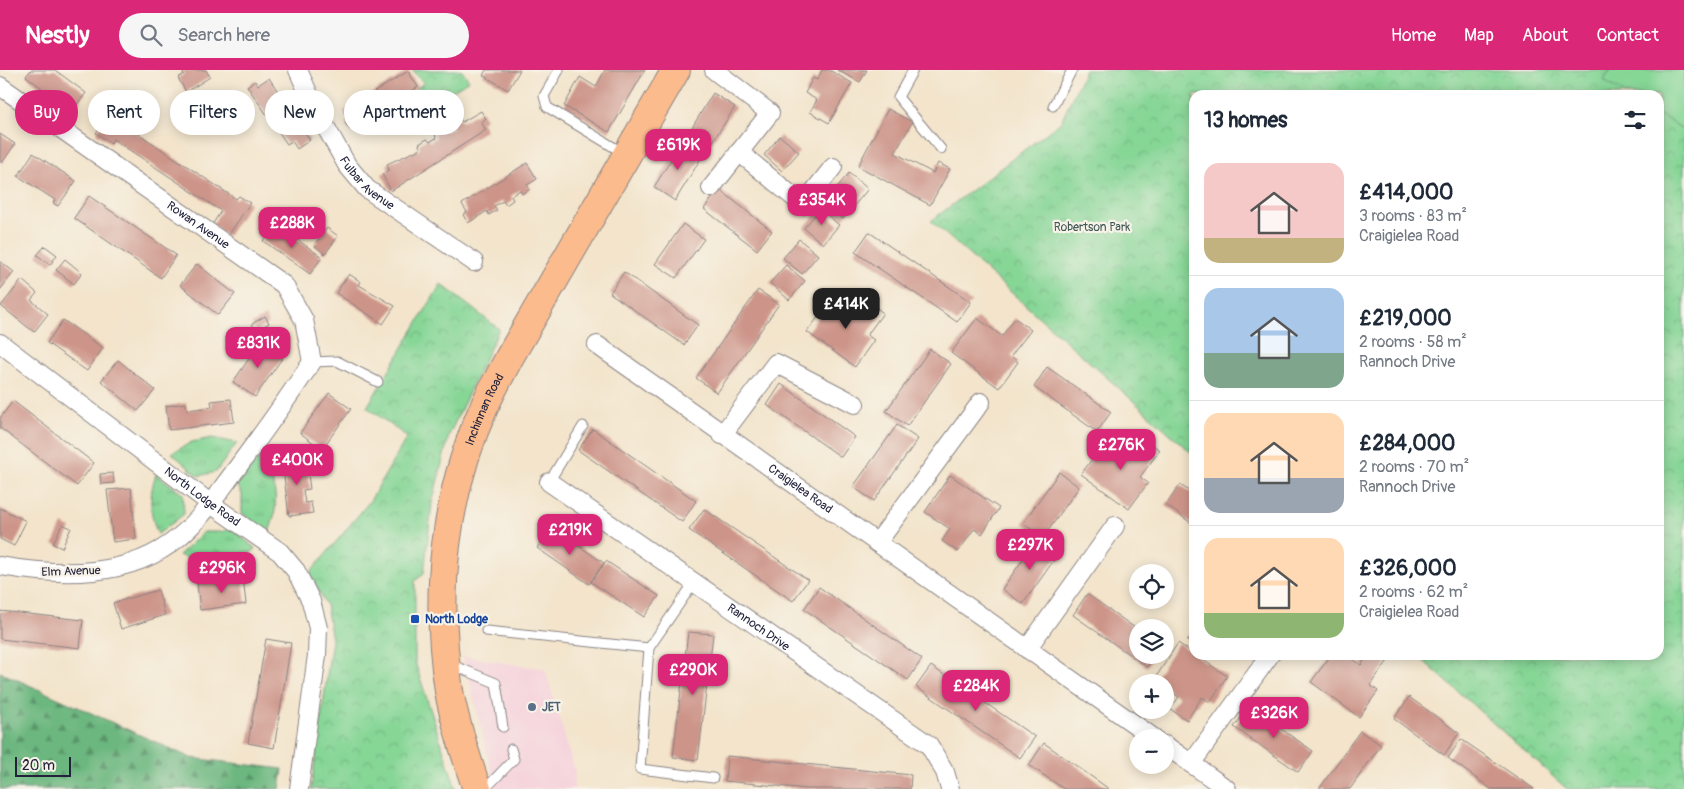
<!DOCTYPE html>
<meta charset="utf-8">
<style>
body{margin:0;font-family:Pangolin,sans-serif;background:#f6f6f7;color:#1f2937;height:100vh;display:flex;flex-direction:column;font-size:19px;white-space:nowrap}
*{box-sizing:border-box;margin:0}
p{font-size:16px;color:#747a83}
.icon{flex:none;width:28px;height:28px;fill:none;stroke:currentColor;stroke-width:2;stroke-linecap:round;stroke-linejoin:round}
.map{position:relative;flex:1;overflow:hidden}
.details{position:absolute;left:1189px;top:20px;width:475px;height:570px;display:flex;flex-direction:column;background:#fff;border-radius:15px;box-shadow:0 2px 12px #0003}
.details>*{flex:none}
.guide{position:absolute;left:15px;top:20px;width:475px;height:45px;display:flex;gap:10px}
.fabs{position:absolute;left:1129px;top:494px;display:grid;gap:10px}
.fabs a{display:grid;place-items:center;width:45px;height:45px;border-radius:50%;background:#fff;box-shadow:0 2px 12px #0003;font-size:25px}
.scale{position:absolute;left:15px;bottom:12px;width:56px;box-sizing:border-box;padding-left:5px;border:2px solid #22223b;border-top:0;font-size:14px;line-height:18px;white-space:nowrap;color:#22223b;-webkit-text-stroke:4px #f7f3e8;paint-order:stroke}
.price{position:absolute;translate:-50% -42px;padding:0 11px;border-radius:10px;background:#db2777;color:#fff;font-size:16px;line-height:32px;filter:drop-shadow(0 1px 2px #0008)}
.price::after{content:'';position:absolute;left:50%;top:30px;width:15px;height:11px;margin-left:-8px;background:inherit;clip-path:polygon(0 0,100% 0,50% 100%)}
.price.current{background:#222;color:#fff}
ul{padding:0;list-style:none}
li{display:flex;align-items:center;gap:15px;height:125px;padding:0 15px}
li+li{border-top:1px solid #e0e1e3}
li span{display:grid;place-items:center;flex:none;width:140px;height:100px;border-radius:15px;color:#555}
li>.icon{margin-inline-start:auto}
span .icon{width:60px;height:60px;fill:#fffc;stroke-width:1}
li b{font-size:21px}
h2{display:flex;justify-content:space-between;align-items:center;height:60px;padding:0 15px;font-size:21px}
.tag{padding:0 18px;border-radius:22px;background:#fff;box-shadow:0 2px 12px #0003;font-size:18px;line-height:45px}
.tag.current{background:#db2777;color:#fff}
header{display:flex;align-items:center;gap:30px;box-sizing:border-box;height:70px;padding:0 25px;background:#db2777;color:#fff}
header strong{font-size:24px}
nav{display:flex;gap:28px;margin-inline-start:auto;font-size:18px}
.search{width:350px;height:45px;background:#f6f6f7;display:flex;align-items:center;gap:12px;box-sizing:border-box;padding:0 18px;border-radius:28px;color:#747a83;font-size:19px}
.map>svg:first-child{display:block}
.built{fill:#f5cfda}
.grass{fill:url(#grass-tufts);stroke:#547c68}
.forest{fill:url(#forest-firs);stroke:#476c5d}
.park{fill:url(#park-crowns);stroke:#547c68}
.garden{fill:#86d696;stroke:#547c68}
.building{fill:#cd958a}
.lines{fill:none;stroke-linecap:round;stroke-linejoin:round}
.service-casing{stroke:#8a8383;stroke-width:11}
.minor-casing{stroke:#8a8383;stroke-width:20}
.primary-casing{stroke:#8a8383;stroke-width:30}
.service{stroke:#fff;stroke-width:9}
.minor{stroke:#fff;stroke-width:18}
.primary{stroke:#fbbb8d;stroke-width:28}
.transit-dot{fill:#1a4fb4;stroke:#f7f3e8;stroke-width:2}
.service-dot{fill:#5c6f8a;stroke:#f7f3e8;stroke-width:2}
.labels{text-anchor:middle;stroke-width:4.5;stroke-linejoin:round;paint-order:stroke}
.street-label{font-size:12px;fill:#22223b;stroke:#f7f3e8}
.park-label{font-size:12px;fill:#405856;stroke:#f7f3e8}
.transit-label{font-size:12px;font-weight:bold;fill:#164399;stroke:#f7f3e8;text-anchor:start}
.service-label{font-size:12px;font-weight:bold;fill:#4e5e75;stroke:#f7f3e8;text-anchor:start}
</style>
<header>
<strong>Nestly</strong>
<div class="search"><svg class="icon" aria-label="search" viewBox="0 0 24 24"><circle cx="10" cy="10" r="6"/><path d="M15 15l6 6"/></svg>Search here</div>
<nav><a>Home</a><a>Map</a><a>About</a><a>Contact</a></nav>
</header>
<div class="map">
<svg width="1684" height="719" viewBox="0 0 1684 719">
<defs>
<pattern id="grass-tufts" width="24" height="20" patternUnits="userSpaceOnUse" patternTransform="scale(1.25)"><rect width="24" height="20" fill="#86d696"/><path d="M3 7l-1-3M5 7V3M7 7l1-3M15 17l-1-3M17 17v-4M19 17l1-3" fill="none" stroke="#73b782"/></pattern>
<pattern id="forest-firs" width="22" height="20" patternUnits="userSpaceOnUse" patternTransform="scale(1.25)"><rect width="22" height="20" fill="#6cb77f"/><path d="M5 1l3.5 6h-7zM16 11l3.5 6h-7z" fill="#589469"/></pattern>
<pattern id="park-crowns" width="20" height="18" patternUnits="userSpaceOnUse" patternTransform="scale(1.25)"><rect width="20" height="18" fill="#86d696"/><path d="M2 6a3 3 0 1 1 6 0M12 15a3 3 0 1 1 6 0" fill="none" stroke="#73b782"/></pattern>
</defs>
<rect width="100%" height="100%" fill="#f7f3e8"/>
<filter id="ink" filterUnits="userSpaceOnUse"><feTurbulence type="fractalNoise" baseFrequency=".02" numOctaves="2"/><feDisplacementMap in="SourceGraphic" scale="10" xChannelSelector="R" yChannelSelector="G"/><feConvolveMatrix kernelMatrix="1 2 1 2 8 2 1 2 1" color-interpolation-filters="sRGB"/></filter>
<filter id="wash" filterUnits="userSpaceOnUse"><feTurbulence type="fractalNoise" baseFrequency=".0096" numOctaves="4" result="noise"/><feDisplacementMap in="SourceGraphic" scale="20" xChannelSelector="R" yChannelSelector="G"/><feGaussianBlur stdDeviation="1.12" result="paint"/><feColorMatrix in="noise" values="0 0 0 0 0 0 0 0 0 0 0 0 0 0 0 0 0 1.4 0 .05"/><feComposite in="paint" operator="in"/></filter>
<g filter="url(#wash)">
<rect width="100%" height="100%" fill="#f3e4cb"/>
<polygon class="built" points="463,586 545,599 575,702 574,719 496,719"/>
<g class="grass">
<polygon points="212,368 237,373 216,402 198,406 172,383 192,372"/>
<path d="M259 388C278 411 280 438 268 464L242 443V424L237 415Z"/>
<path d="M156 404 183 424 184 444 158 464C149 444 149 424 156 404Z"/>
<path d="M230 458 256 479C231 498 206 498 179 485L204 462H222Z"/>
</g>
<polygon class="forest" points="0,602 191,688 283,699 280,719 0,719"/>
<g class="park">
<polygon points="412,0 461,0 469,10 429,36 417,18 424,13"/>
<polygon points="1085,0 1684,0 1684,719 1567,719 1417,585 1659,585 1659,25 1194,25 1194,385 931,151 1061,52"/>
<polygon points="441,214 499,259 449,365 432,433 424,503 415,511 415,592 456,719 311,719 332,570 326,535 310,503 370,431 407,367 367,337"/>
</g>
<polygon class="garden" points="1610,0 1684,0 1684,60 1659,44 1659,25 1627,25 1604,11"/>
<g id="blocks">
<g class="building">
<polygon points="31,0 55,0 86,23 72,41 26,6"/>
<polygon points="182,0 206,0 210,7 186,22 178,8 184,4"/>
<polygon points="486,0 520,0 508,20 483,5"/>
<polygon points="605,0 645,0 609,62 564,36 580,7 596,17"/>
<polygon points="822,0 829,0 852,13 829,53 810,42 817,30 805,23 813,8 817,10"/>
<polygon points="837,0 867,0 860,12"/>
<polygon points="408,1 418,17 409,23 412,27 404,32 402,28 392,34 395,38 387,43 385,38 376,44 379,48 371,53 368,49 350,60 345,53 349,50 344,41"/>
<polygon points="269,8 310,70 297,79 292,71 287,74 247,16 255,11 258,15"/>
<polygon points="713,23 735,37 706,82 685,69"/>
<polygon points="888,39 912,52 895,83 933,103 938,93 950,99 930,135 858,96"/>
<polygon points="481,41 486,49 481,52 486,60 391,121 382,104 389,100 387,94 420,79 419,74 427,69 430,72 436,68 435,63 443,58 446,62 453,58 452,53 459,48 462,52"/>
<polygon points="109,44 236,129 239,126 250,133 228,166 212,155 221,141 113,69 111,73 96,63"/>
<polygon points="0,64 15,74 2,93 0,91"/>
<polygon points="780,66 799,82 782,101 764,85"/>
<polygon points="682,72 703,85 675,131 654,117"/>
<polygon points="33,83 76,111 58,136 53,133 55,130 18,106"/>
<polygon points="527,93 537,109 527,115 530,119 522,124 520,120 511,126 513,130 506,135 503,131 494,136 497,140 489,145 487,141 468,153 463,145 467,142 462,134"/>
<polygon points="849,103 868,119 843,149 824,133"/>
<polygon points="719,119 772,161 757,180 704,139"/>
<polygon points="89,126 176,185 161,208 74,148"/>
<polygon points="820,139 839,155 823,174 804,158"/>
<polygon points="275,154 322,187 310,204 263,171"/>
<polygon points="683,154 704,169 676,208 655,194"/>
<polygon points="327,158 338,166 325,184 314,175"/>
<polygon points="869,162 971,232 957,252 855,182"/>
<polygon points="799,169 818,185 802,204 783,188"/>
<polygon points="45,176 57,185 50,195 37,185"/>
<polygon points="65,189 82,203 74,214 56,200"/>
<polygon points="0,191 14,202 0,220"/>
<polygon points="197,194 235,224 218,245 180,215"/>
<polygon points="786,195 805,211 789,230 770,213"/>
<polygon points="624,202 698,255 684,275 610,223"/>
<polygon points="349,204 361,212 359,215 395,236 383,254 336,223"/>
<polygon points="22,210 37,223 31,230 48,244 34,262 1,236"/>
<polygon points="758,220 779,234 717,323 696,308"/>
<polygon points="833,227 857,245 868,231 883,243 867,265 874,270 855,297 807,262"/>
<polygon points="265,246 269,253 256,261 252,254"/>
<polygon points="977,248 1002,266 1015,248 1031,260 1011,286 1018,292 999,318 951,283"/>
<polygon points="63,250 103,278 87,301 47,273"/>
<polygon points="261,271 283,287 255,327 233,312"/>
<polygon points="930,279 951,294 907,356 886,341"/>
<polygon points="118,290 155,320 138,341 101,311"/>
<polygon points="1047,297 1111,342 1097,362 1034,317"/>
<polygon points="781,314 855,367 841,387 767,335"/>
<polygon points="329,323 351,339 322,379 300,363"/>
<polygon points="231,329 234,352 169,360 166,336 186,333 187,340 212,337 211,331"/>
<polygon points="13,331 94,393 77,416 0,358 0,348"/>
<polygon points="897,355 918,369 874,431 853,417"/>
<polygon points="593,359 696,431 682,452 578,380"/>
<polygon points="1107,369 1131,387 1144,369 1160,380 1140,407 1148,413 1129,439 1081,404"/>
<polygon points="306,388 310,419 303,420 305,433 311,432 313,443 289,446 282,391"/>
<polygon points="1059,402 1079,417 1043,468 1023,453"/>
<polygon points="113,403 114,413 101,414 100,404"/>
<polygon points="950,405 999,438 982,464 974,459 958,482 942,471 950,459 925,442"/>
<polygon points="1180,415 1194,424 1194,455 1166,435"/>
<polygon points="131,418 136,469 113,472 107,420"/>
<polygon points="0,438 26,451 14,476 0,469"/>
<polygon points="704,439 808,510 793,531 689,460"/>
<polygon points="62,454 71,458 62,478 53,474"/>
<polygon points="551,457 604,493 589,514 537,478"/>
<polygon points="1038,468 1059,483 1023,534 1002,519"/>
<polygon points="606,491 659,526 644,547 591,512"/>
<polygon points="243,508 246,534 200,540 197,514"/>
<polygon points="819,517 922,589 908,610 804,539"/>
<polygon points="158,520 165,545 121,559 113,533"/>
<polygon points="1087,524 1138,560 1138,585 1155,585 1147,597 1073,545"/>
<polygon points="0,541 83,550 80,578 0,569"/>
<polygon points="1194,561 1194,575 1187,571"/>
<polygon points="688,562 713,564 698,690 673,687"/>
<polygon points="266,569 291,573 274,678 248,673"/>
<polygon points="1178,573 1227,606 1210,632 1202,627 1187,650 1170,639 1179,627 1165,618 1165,612 1154,610"/>
<polygon points="1331,585 1348,585 1361,595 1368,585 1386,585 1390,588 1370,615 1378,621 1359,647 1311,612"/>
<polygon points="931,596 1035,667 1020,688 916,617"/>
<polygon points="1409,627 1459,663 1444,685 1394,649"/>
<polygon points="1249,637 1313,681 1298,702 1234,657"/>
<polygon points="1360,661 1381,675 1350,719 1319,719"/>
<polygon points="1461,669 1534,719 1491,719 1448,688"/>
<polygon points="1044,673 1109,719 1064,719 1029,695"/>
<polygon points="727,686 911,705 910,719 808,719 725,711"/>
</g>
</g>
</g>
<g filter="url(#ink)">
<use href="#blocks" fill-opacity="0" stroke="#8a8383" stroke-width="1"/>
<g class="lines">
<defs>
<g id="service">
<polyline points="559,0 544,26 547,37 625,84"/>
<polyline points="913,0 898,27 941,79"/>
<polyline points="1053,36 1072,0"/>
<polyline points="312,292 337,291 378,312"/>
<polyline points="549,412 583,356"/>
<polyline points="695,511 649,578 640,699 713,708"/>
<polyline points="486,561 649,578"/>
<polyline points="450,594 496,613 503,657"/>
<polyline points="485,719 514,689 511,679"/>
</g>
<g id="minor">
<path id="s1" d="M298 0 314 36 347 95 367 119 474 192"/>
<path id="s2" d="M0 16 284 215 304 250 312 292C288 328 263 363 237 398 219 422 202 448 179 467 130 509 59 506 0 496"/>
<polyline points="739,82 803,135 833,97"/>
<polyline points="711,118 770,43 714,0"/>
<path id="s3" d="M0 273 211 434 280 482 296 501 311 531 318 558 317 585 299 719"/>
<path id="s4" d="M597 275 1154 668"/>
<polyline points="722,365 776,293 855,334"/>
<path id="s5" d="M549 412 929 675 945 702 950 719"/>
<polyline points="877,473 981,332"/>
<polyline points="1027,579 1115,456"/>
<polyline points="1165,675 1227,719"/>
<polyline points="1191,694 1270,585"/>
</g>
<g id="primary">
<path id="s6" d="M477 719C466 687 455 654 449 621 434 524 444 425 485 335 492 319 501 304 509 288L676 0"/>
</g>
</defs>
<use href="#service" class="service-casing"/>
<use href="#minor" class="minor-casing"/>
<use href="#primary" class="primary-casing"/>
<use href="#service" class="service"/>
<use href="#minor" class="minor"/>
<use href="#primary" class="primary"/>
</g>
</g>
<rect class="transit-dot" x="410" y="544" width="10" height="10" rx="2.5"/>
<circle class="service-dot" cx="532" cy="637" r="5"/>
<g class="labels">
<g class="street-label">
<text dy="4" stroke="none"><textPath href="#s1" startOffset="134">Fulbar Avenue</textPath></text>
<text dy="4" stroke="none"><textPath href="#s2" startOffset="242">Rowan Avenue</textPath></text>
<text dy="4" stroke="none"><textPath href="#s6" startOffset="390">Inchinnan Road</textPath></text>
<text dy="4" stroke="none"><textPath href="#s4" startOffset="249">Craigielea Road</textPath></text>
<text dy="4" stroke="none"><textPath href="#s3" startOffset="254">North Lodge Road</textPath></text>
<text transform="translate(71 501) rotate(-2)" y="4">Elm Avenue</text>
<text dy="4" stroke="none"><textPath href="#s5" startOffset="255">Rannoch Drive</textPath></text>
</g>
<g class="park-label">
<text x="1092" y="161">Robertson Park</text>
</g>
<g class="transit-label">
<text x="425" y="553">North Lodge</text>
</g>
<g class="service-label">
<text x="542" y="641">JET</text>
</g>
</g>
</svg>
<div class="fabs">
<a><svg class="icon" aria-label="locate" viewBox="0 0 24 24"><circle cx="12" cy="12" r="6"/><path d="M12 2v4M12 18v4M2 12h4M18 12h4"/></svg></a>
<a><svg class="icon" aria-label="layers" viewBox="0 0 24 24"><path d="M12 4l9 5-9 5-9-5zM3 14l9 5 9-5"/></svg></a>
<a>+</a>
<a>−</a>
</div>
<div class="scale">20 m</div>
<b class="price" style="left:678px;top:101px">£619K</b>
<b class="price" style="left:822px;top:156px">£354K</b>
<b class="price" style="left:292px;top:179px">£288K</b>
<b class="price current" style="left:846px;top:260px">£414K</b>
<b class="price" style="left:258px;top:299px">£831K</b>
<b class="price" style="left:1121px;top:401px">£276K</b>
<b class="price" style="left:297px;top:416px">£400K</b>
<b class="price" style="left:570px;top:486px">£219K</b>
<b class="price" style="left:1030px;top:501px">£297K</b>
<b class="price" style="left:222px;top:524px">£296K</b>
<b class="price" style="left:693px;top:626px">£290K</b>
<b class="price" style="left:976px;top:642px">£284K</b>
<b class="price" style="left:1274px;top:669px">£326K</b>
<div class="guide">
<a class="tag current">Buy</a>
<a class="tag">Rent</a>
<a class="tag">Filters</a>
<a class="tag">New</a>
<a class="tag">Apartment</a>
</div>
<section class="details">
<h2>13 homes<svg class="icon" aria-label="filters" viewBox="0 0 24 24"><path d="M4 7h16M4 17h16"/><circle cx="9" cy="7" r="2"/><circle cx="15" cy="17" r="2"/></svg></h2>
<ul>
<li><span style="background:linear-gradient(#f6c9c9 75%,#c2b280 0)"><svg class="icon" aria-label="home" viewBox="0 0 24 24"><path d="M3 11l9-7 9 7M6 9v11h12V9"/></svg></span><div><b>£414,000</b><p>3 rooms · 83 m²</p><p>Craigielea Road</p></div></li>
<li><span style="background:linear-gradient(#a9c7e8 65%,#7fa58c 0)"><svg class="icon" aria-label="home" viewBox="0 0 24 24"><path d="M3 11l9-7 9 7M6 9v11h12V9"/></svg></span><div><b>£219,000</b><p>2 rooms · 58 m²</p><p>Rannoch Drive</p></div></li>
<li><span style="background:linear-gradient(#ffd9b3 65%,#9aa5b1 0)"><svg class="icon" aria-label="home" viewBox="0 0 24 24"><path d="M3 11l9-7 9 7M6 9v11h12V9"/></svg></span><div><b>£284,000</b><p>2 rooms · 70 m²</p><p>Rannoch Drive</p></div></li>
<li><span style="background:linear-gradient(#ffd9b3 75%,#8fb573 0)"><svg class="icon" aria-label="home" viewBox="0 0 24 24"><path d="M3 11l9-7 9 7M6 9v11h12V9"/></svg></span><div><b>£326,000</b><p>2 rooms · 62 m²</p><p>Craigielea Road</p></div></li>
</ul>
</section>
</div>
